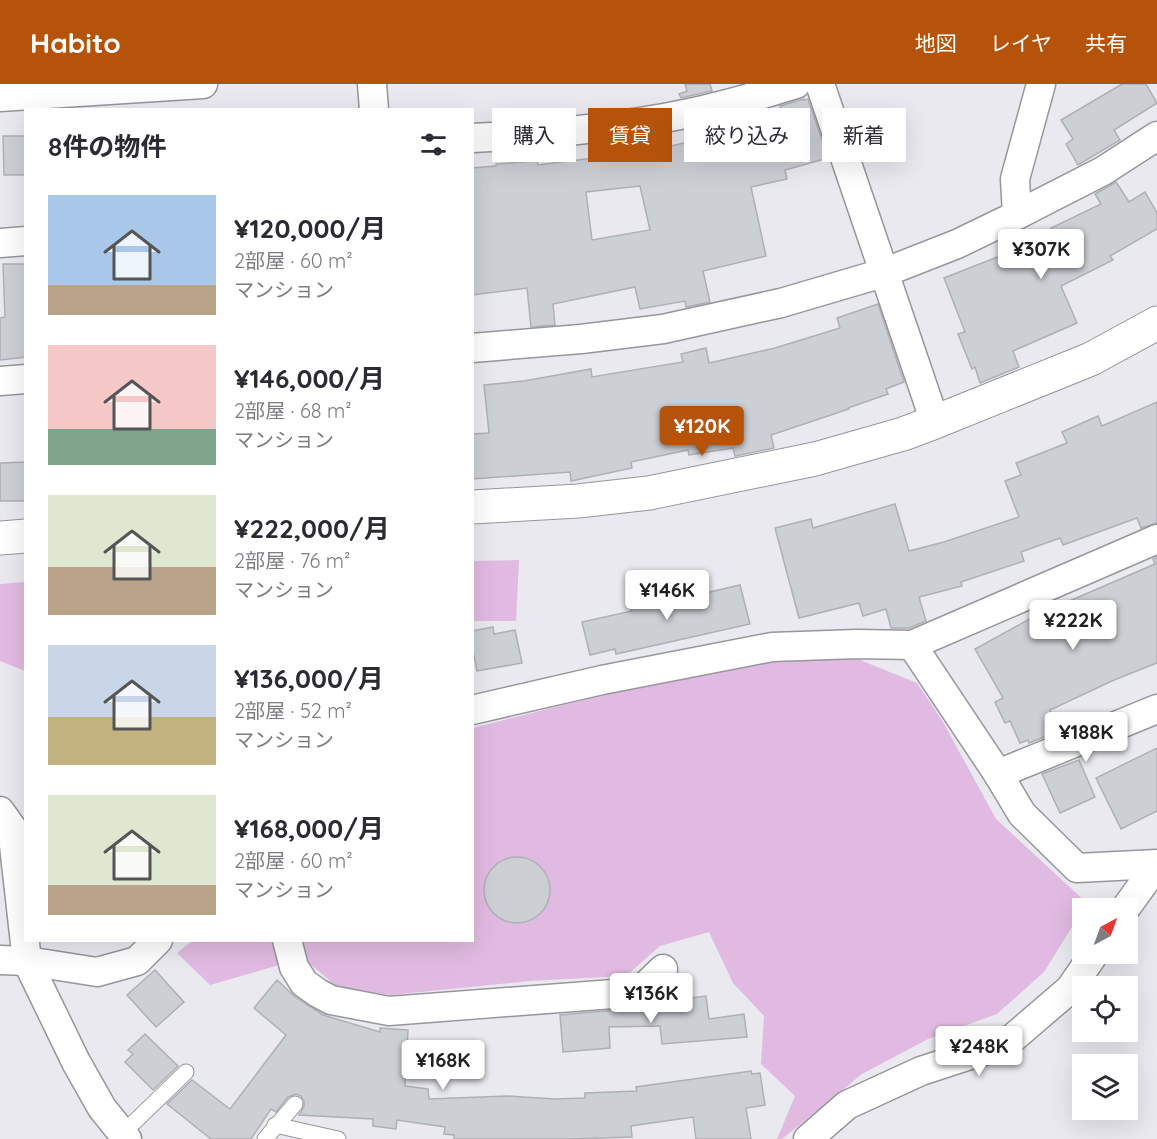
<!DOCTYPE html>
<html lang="ja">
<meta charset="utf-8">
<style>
body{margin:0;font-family:Quicksand,"Noto Sans JP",sans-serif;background:#f2f2f3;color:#2b2b33;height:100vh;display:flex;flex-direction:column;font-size:22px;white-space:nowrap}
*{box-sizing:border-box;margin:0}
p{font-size:20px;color:#7c7c81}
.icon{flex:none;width:33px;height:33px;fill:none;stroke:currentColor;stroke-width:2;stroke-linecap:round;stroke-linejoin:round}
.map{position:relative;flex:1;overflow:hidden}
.sheet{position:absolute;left:24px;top:24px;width:450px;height:834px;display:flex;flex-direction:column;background:#fff;border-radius:0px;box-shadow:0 6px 24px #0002}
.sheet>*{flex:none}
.top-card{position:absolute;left:492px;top:24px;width:570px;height:54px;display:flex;gap:12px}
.needle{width:39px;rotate:41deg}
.controls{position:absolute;left:1072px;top:814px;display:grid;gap:12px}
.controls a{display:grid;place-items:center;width:66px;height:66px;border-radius:0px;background:#fff;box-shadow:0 6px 24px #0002;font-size:30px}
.price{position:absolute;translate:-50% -51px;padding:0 14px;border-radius:6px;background:#fff;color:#222;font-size:20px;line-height:39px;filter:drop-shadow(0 2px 3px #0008)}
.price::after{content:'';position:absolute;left:50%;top:36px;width:18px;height:14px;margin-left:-9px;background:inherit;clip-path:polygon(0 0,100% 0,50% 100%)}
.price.current{background:#b45309;color:#fff}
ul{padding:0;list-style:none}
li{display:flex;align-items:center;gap:18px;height:150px;padding:0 24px}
li span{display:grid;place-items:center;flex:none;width:168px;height:120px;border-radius:0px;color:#555}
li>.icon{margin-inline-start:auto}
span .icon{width:72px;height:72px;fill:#fffc;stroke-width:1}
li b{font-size:26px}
h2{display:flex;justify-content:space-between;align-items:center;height:72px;padding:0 24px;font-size:26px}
.tag{padding:0 21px;border-radius:0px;background:#fff;box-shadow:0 6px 24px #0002;font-size:21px;line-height:54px}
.tag.current{background:#b45309;color:#fff}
header{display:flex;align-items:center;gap:36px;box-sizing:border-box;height:84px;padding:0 30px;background:#b45309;color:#fff}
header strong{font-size:28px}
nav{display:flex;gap:33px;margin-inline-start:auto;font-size:21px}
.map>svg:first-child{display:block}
.green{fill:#e1bae1}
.building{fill:#cccfd4;stroke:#aeb0b5;stroke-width:1.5;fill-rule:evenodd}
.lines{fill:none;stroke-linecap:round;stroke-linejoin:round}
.service-casing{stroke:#96969b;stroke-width:17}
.minor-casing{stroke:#96969b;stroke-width:31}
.tertiary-casing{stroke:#96969b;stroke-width:35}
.service{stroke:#fff;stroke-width:15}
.minor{stroke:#fff;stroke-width:28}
.tertiary{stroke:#fff;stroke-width:33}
</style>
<header>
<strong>Habito</strong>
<nav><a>地図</a><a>レイヤ</a><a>共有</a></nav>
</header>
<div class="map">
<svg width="1157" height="1055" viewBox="0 0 1157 1055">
<rect width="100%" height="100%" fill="#e9e9ef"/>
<g class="green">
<polygon points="519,476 516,537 473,537 473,477"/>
<polygon points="25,498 26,498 25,587 0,577 0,500"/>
<polygon points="791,568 855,574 917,599 943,638 996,735 1088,820 1083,825 1044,888 997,930 928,955 862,990 782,1055 777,1055 795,1012 761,980 764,932 733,899 709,848 660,862 626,892 530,897 391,911 336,902 303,874 210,901 177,869 193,856 472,856 473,644 587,615 637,600"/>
</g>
<g class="building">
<polygon points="685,0 710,0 712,7 681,14 679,10 687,7"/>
<polygon points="1122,0 1146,0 1157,19 1114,46 1120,56 1078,81 1066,60 1073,55 1061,36"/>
<path d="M803 15V16L808 15 828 74 785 86 787 95 751 103 766 172 703 187 710 218 686 223 685 217 640 225 635 203 553 220 555 241 531 243 527 204 472 211V84L496 82V80L537 77 538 81 617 71 618 74 693 57 690 46 722 38 728 58 787 46 780 22ZM640 102 650 146 592 156 586 108Z"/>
<polygon points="3,52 26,52 26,91 4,91"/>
<polygon points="1116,98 1129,118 1145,108 1157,129 1157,145 1110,172 1113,176 1061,202 1077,239 1013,267 1019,283 980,299 975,283 972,285 958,250 965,248 944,194 1000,172 999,169 1053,148 1051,144 1101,120 1095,110"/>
<polygon points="3,180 26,180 26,273 0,276 0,234 5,233"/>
<polygon points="878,220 904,298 886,305 888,310 848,324 849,325 771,351 774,364 735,372 733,364 689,371 688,366 631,378 632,384 571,397 570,388 472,395 472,350 489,349 484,301 524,297 591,285 592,293 683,278 681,270 706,264 709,279 775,264 840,244 837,234"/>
<polygon points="1157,318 1157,439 1141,444 1137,434 1063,461 1060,454 1021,468 1024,477 961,498 962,502 919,513 926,537 909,544 891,544 886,525 863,532 859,519 799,534 775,444 811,435 813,444 895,420 909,467 944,458 1019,433 1005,397 1021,391 1016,379 1067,359 1062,348 1098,332 1102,342"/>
<polygon points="26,378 26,417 0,417 0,379"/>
<polygon points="1157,473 1157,579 1114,596 1050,626 1059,647 1029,659 1028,656 1020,659 1010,637 1005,639 995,618 1003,614 975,565 1037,531 1155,480 1153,475"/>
<polygon points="740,501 750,540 616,570 615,565 590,571 582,538 632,527 630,517 678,507 680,515"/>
<polygon points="493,543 494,550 515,546 522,579 477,587 472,562 472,547"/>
<polygon points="1157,664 1157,727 1121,745 1096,694"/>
<polygon points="1079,676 1095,713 1060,729 1042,690"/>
<circle cx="517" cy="806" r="33"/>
<polygon points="155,886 184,918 156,943 127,911"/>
<polygon points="277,896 294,912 323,931 380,948 380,944 408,946 405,1002 428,1005 429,1015 507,1012 555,1015 585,1014 585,1009 637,1007 636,1003 751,987 752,990 760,989 765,1021 746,1024 751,1055 696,1055 693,1033 631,1042 632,1053 572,1055 454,1055 454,1051 444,1050 445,1043 397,1036 396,1045 373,1042 373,1035 299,1031 304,1022 304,1017 301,1012 296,1010 288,1013 276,1028 271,1025 251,1055 211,1055 167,1020 192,996 230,1025 286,951 254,924"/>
<polygon points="706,912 709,935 744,930 747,953 662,960 660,942 609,943 610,964 563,968 560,931 640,924 652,919"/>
<polygon points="145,950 178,982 153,1006 125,978 133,970 128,966"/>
</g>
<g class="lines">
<defs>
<g id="service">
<polyline points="275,1041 338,1055"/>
<polyline points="122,1050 186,988"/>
<polyline points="265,1055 295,1020"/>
</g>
<g id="minor">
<polyline points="372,0 374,26"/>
<polyline points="820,0 935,338"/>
<polyline points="0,13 203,0"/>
<path d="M472 54C545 50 619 44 690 29 726 21 761 11 796 0"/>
<polyline points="1017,131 1015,95 1041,0"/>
<polyline points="0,159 26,157"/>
<polyline points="472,264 581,255 663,245 781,219 883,189 957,160 1017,131 1103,87 1157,52"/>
<polyline points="0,297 26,295"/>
<polyline points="912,561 998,690 1022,730 1077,784 1157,780"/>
<polyline points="472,626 602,596 772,563 857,560 912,561 1157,455"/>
<polyline points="998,690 1157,625"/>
<polyline points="0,727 12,744 27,877 76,978 102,1024 127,1055"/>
<polyline points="1125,825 1157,781"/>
<polyline points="287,856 294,883 304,899 318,909 331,916 389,927 639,908 663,885"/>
<polyline points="0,876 27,877 97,888 137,877 158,856"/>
<polyline points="808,1055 847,1021 921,987 1007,959 1070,905 1094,870"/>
</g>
<g id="tertiary">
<polyline points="472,423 578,417 649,409 815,375 903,350 935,338 1091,275 1157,239"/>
<polyline points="0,454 26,452"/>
</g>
</defs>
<use href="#service" class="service-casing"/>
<use href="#minor" class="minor-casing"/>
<use href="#tertiary" class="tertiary-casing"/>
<use href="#service" class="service"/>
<use href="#minor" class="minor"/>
<use href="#tertiary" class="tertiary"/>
</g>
</svg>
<div class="controls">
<a><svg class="needle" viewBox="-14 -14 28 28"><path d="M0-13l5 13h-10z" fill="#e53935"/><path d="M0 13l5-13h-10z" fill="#7c7c81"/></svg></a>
<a><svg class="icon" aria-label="locate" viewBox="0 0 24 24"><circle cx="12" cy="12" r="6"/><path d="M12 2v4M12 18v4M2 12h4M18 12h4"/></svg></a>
<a><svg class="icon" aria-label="layers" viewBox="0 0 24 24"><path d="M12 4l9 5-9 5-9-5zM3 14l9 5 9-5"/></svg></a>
</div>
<b class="price" style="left:1041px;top:196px">¥307K</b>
<b class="price current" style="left:702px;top:373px">¥120K</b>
<b class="price" style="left:667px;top:537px">¥146K</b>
<b class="price" style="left:1073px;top:567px">¥222K</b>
<b class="price" style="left:1086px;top:679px">¥188K</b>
<b class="price" style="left:651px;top:940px">¥136K</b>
<b class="price" style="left:979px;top:993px">¥248K</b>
<b class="price" style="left:443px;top:1007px">¥168K</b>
<div class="top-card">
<a class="tag">購入</a>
<a class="tag current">賃貸</a>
<a class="tag">絞り込み</a>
<a class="tag">新着</a>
</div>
<section class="sheet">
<h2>8件の物件<svg class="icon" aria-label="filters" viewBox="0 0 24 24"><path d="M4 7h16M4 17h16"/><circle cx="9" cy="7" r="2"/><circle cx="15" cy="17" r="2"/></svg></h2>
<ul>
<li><span style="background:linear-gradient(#a9c7e8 75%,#b9a48a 0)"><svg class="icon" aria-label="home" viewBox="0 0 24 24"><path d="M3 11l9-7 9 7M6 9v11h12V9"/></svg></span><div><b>¥120,000/月</b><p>2部屋 · 60 m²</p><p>マンション</p></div></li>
<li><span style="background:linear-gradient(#f6c9c9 70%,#7fa58c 0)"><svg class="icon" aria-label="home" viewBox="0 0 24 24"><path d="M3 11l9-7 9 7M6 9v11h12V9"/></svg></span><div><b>¥146,000/月</b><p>2部屋 · 68 m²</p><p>マンション</p></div></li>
<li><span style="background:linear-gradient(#dfe7d0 60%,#b9a48a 0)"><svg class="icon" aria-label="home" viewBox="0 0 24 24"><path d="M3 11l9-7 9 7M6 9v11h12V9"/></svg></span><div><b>¥222,000/月</b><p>2部屋 · 76 m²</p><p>マンション</p></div></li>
<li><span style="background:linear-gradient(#c9d6e8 60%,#c2b280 0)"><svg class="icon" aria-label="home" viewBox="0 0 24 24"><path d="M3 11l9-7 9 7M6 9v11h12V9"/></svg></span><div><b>¥136,000/月</b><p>2部屋 · 52 m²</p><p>マンション</p></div></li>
<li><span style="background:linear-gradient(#dfe7d0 75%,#b9a48a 0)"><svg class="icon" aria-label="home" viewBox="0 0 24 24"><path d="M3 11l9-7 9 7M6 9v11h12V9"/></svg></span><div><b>¥168,000/月</b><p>2部屋 · 60 m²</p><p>マンション</p></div></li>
</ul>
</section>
</div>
